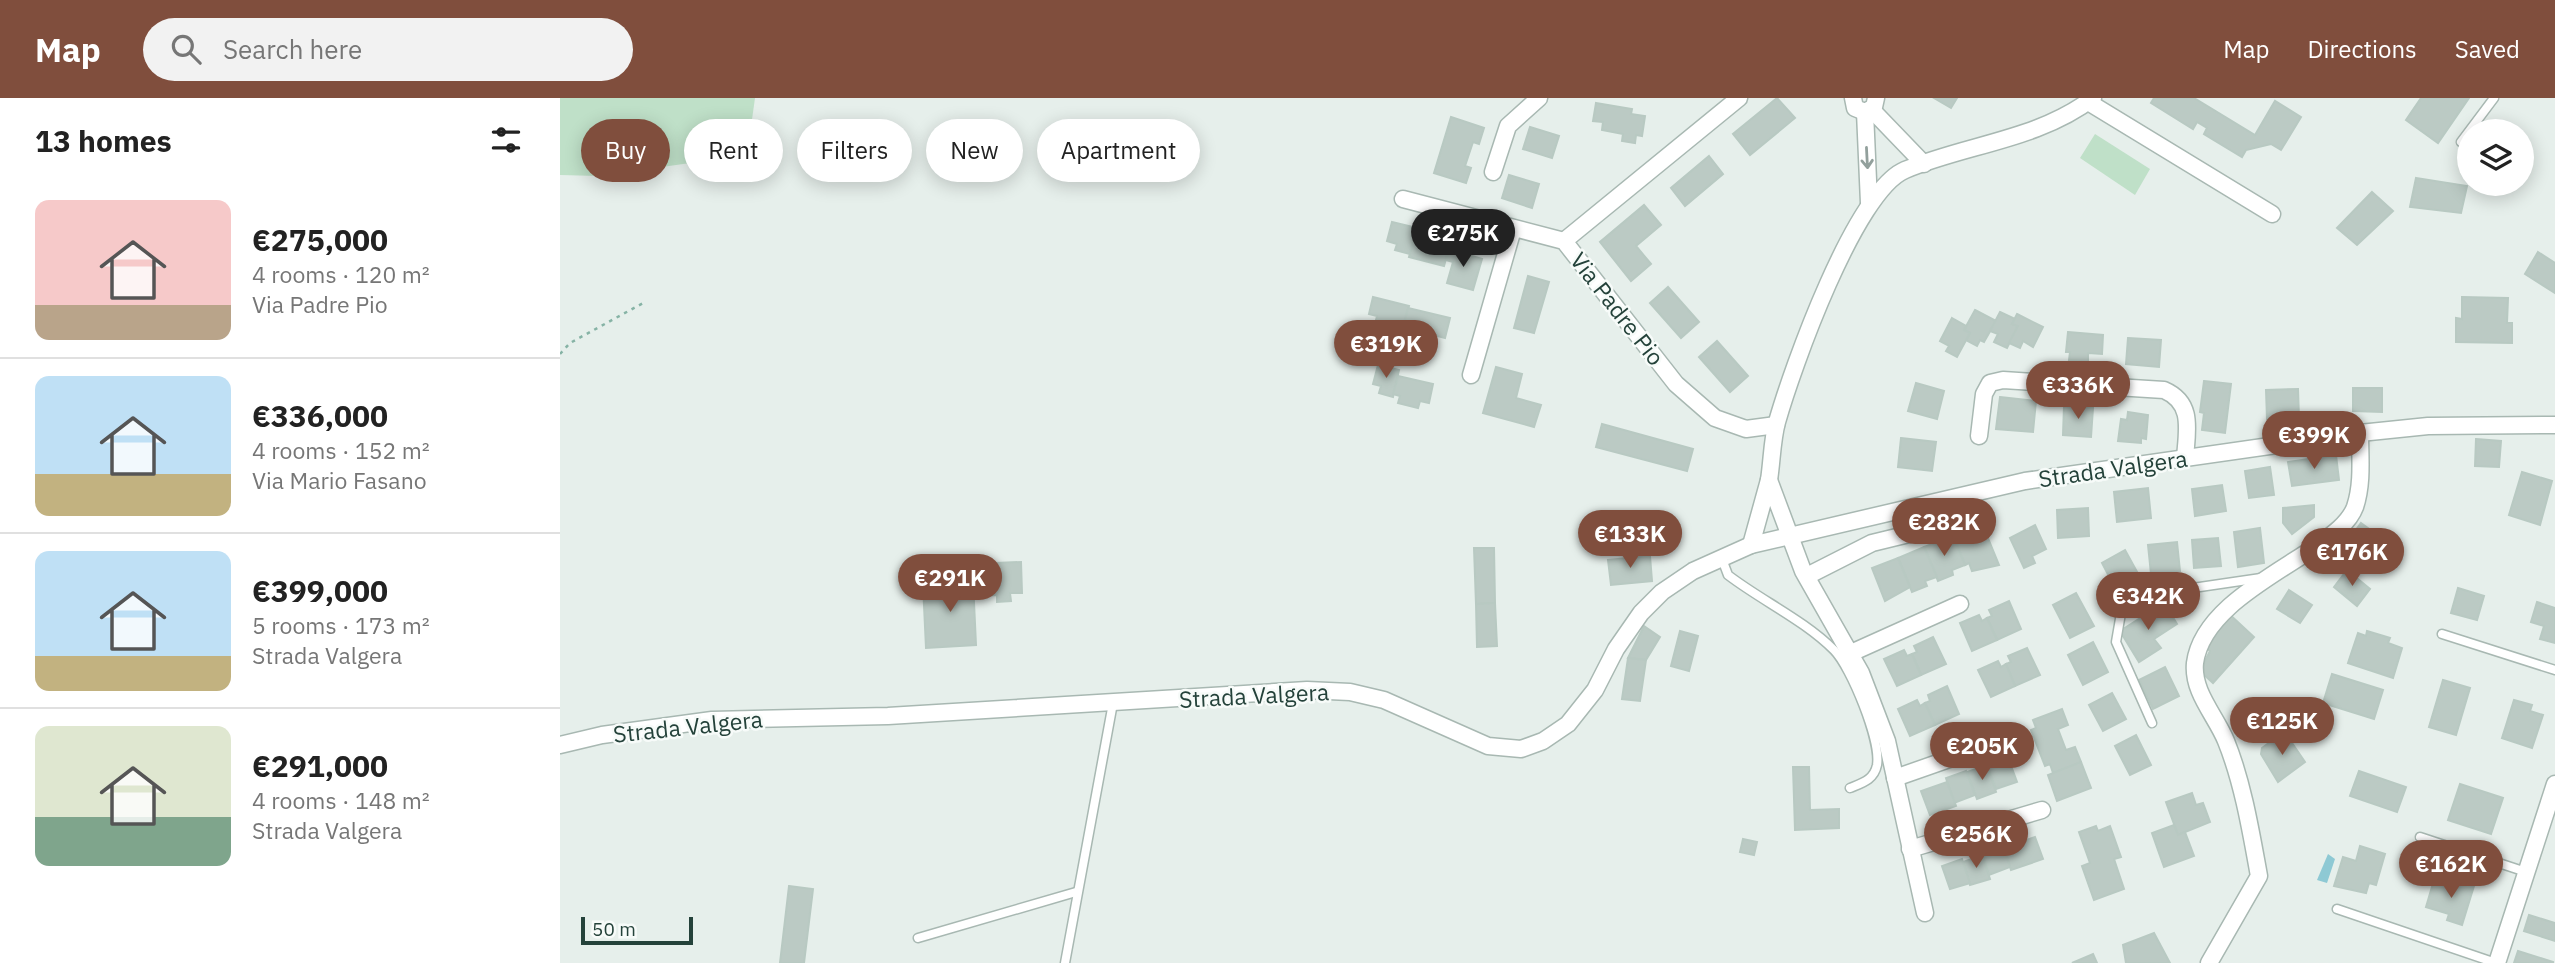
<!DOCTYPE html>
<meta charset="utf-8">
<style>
body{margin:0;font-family:"IBM Plex Sans",sans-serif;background:#f2f2f2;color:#222;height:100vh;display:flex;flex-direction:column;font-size:26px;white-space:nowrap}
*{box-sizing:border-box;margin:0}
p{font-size:23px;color:#767676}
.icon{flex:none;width:38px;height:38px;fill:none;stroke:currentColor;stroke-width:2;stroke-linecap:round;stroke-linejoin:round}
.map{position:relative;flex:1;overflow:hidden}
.panel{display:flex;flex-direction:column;background:#fff;width:560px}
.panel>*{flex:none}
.banner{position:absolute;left:21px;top:21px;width:665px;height:63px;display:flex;gap:14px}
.fabs{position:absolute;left:1897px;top:21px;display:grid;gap:14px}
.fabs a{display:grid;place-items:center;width:77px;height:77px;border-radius:50%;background:#fff;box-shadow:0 4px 18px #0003;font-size:35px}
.scale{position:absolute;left:21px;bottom:18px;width:112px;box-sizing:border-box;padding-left:7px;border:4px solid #24423a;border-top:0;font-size:19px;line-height:24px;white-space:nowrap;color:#24423a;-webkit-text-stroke:5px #f7fbf9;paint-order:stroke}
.price{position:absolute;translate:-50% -60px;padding:0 16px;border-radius:24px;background:#804e3d;color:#fff;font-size:23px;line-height:46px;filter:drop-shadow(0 2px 4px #0008)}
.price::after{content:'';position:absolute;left:50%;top:42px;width:21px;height:16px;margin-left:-10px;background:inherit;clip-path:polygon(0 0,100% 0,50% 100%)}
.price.current{background:#222;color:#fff}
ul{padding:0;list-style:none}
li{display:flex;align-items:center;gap:21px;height:175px;padding:0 35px}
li+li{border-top:2px solid #e0e0e0}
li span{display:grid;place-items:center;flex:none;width:196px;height:140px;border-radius:14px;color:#555}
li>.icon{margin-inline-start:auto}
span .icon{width:84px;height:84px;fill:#fffc;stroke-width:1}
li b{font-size:30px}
h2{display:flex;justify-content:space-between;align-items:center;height:84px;padding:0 35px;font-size:30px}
.pill{padding:0 24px;border-radius:32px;background:#fff;box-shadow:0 4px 18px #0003;font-size:24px;line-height:63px}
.pill.current{background:#804e3d;color:#fff}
header{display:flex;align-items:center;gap:42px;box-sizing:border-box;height:98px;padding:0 35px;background:#804e3d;color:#fff}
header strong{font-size:33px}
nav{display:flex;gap:38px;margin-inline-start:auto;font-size:24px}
.search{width:490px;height:63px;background:#f2f2f2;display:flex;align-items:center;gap:18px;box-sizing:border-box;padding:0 24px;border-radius:38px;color:#767676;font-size:26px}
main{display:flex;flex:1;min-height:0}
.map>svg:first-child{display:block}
.green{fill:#bfe0c8}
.water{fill:#8ec9d4}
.building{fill:#bbcac4;stroke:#b8c9c2;stroke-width:2}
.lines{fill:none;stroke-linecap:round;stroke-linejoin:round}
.lane-casing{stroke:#a8b8b2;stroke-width:11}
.street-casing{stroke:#a8b8b2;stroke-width:19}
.path{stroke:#86b3a5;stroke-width:2.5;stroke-dasharray:3.5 5;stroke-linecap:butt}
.lane{stroke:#fff;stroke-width:8}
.street{stroke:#fff;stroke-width:16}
.oneway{stroke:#92a09c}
.labels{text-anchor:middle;stroke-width:5;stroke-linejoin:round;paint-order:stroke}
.street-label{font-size:23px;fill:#24423a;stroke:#f7fbf9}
</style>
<header>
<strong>Map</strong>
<div class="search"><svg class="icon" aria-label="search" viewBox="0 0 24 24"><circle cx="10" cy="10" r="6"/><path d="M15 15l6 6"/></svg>Search here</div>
<nav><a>Map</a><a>Directions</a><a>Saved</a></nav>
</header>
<main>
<section class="panel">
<h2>13 homes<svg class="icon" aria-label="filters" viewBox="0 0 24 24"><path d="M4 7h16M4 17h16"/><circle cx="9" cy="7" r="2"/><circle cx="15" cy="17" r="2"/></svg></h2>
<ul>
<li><span style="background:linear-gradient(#f6c9c9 75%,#b9a48a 0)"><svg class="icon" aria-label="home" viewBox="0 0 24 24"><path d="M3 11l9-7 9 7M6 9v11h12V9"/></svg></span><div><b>€275,000</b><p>4 rooms · 120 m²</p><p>Via Padre Pio</p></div></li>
<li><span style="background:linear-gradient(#bfe0f5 70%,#c2b280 0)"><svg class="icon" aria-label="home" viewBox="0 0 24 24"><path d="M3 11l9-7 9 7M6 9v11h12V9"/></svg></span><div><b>€336,000</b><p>4 rooms · 152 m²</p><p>Via Mario Fasano</p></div></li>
<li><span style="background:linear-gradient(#bfe0f5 75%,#c2b280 0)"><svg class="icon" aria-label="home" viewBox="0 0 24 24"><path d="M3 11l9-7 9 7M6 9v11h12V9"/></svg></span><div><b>€399,000</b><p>5 rooms · 173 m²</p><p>Strada Valgera</p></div></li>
<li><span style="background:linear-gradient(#dfe7d0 65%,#7fa58c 0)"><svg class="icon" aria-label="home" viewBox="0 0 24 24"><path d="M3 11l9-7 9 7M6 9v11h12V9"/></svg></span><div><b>€291,000</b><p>4 rooms · 148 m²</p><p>Strada Valgera</p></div></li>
</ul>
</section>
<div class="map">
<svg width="1995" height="865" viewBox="0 0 1995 865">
<rect width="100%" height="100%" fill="#e6efeb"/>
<g class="green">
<polygon points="0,0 195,0 187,57 38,78 0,77"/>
<polygon points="1535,36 1590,71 1575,97 1520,60"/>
</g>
<polygon class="water" points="1768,756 1775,761 1767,785 1757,782"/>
<g class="building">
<polygon points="1217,0 1235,20 1190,57 1173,36"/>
<polygon points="1374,0 1397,0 1391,10"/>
<polygon points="1594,0 1634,0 1695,37 1715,3 1741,19 1721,52 1711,46 1686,52 1682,59 1644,36 1647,30 1637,24 1633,31 1591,5"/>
<polygon points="1861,0 1909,0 1878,45 1846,22"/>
<polygon points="1036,5 1072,11 1071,16 1085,18 1082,38 1076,37 1075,45 1062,43 1063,36 1042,32 1043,24 1033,23"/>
<polygon points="891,19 924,30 919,46 913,44 905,68 911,70 906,85 874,75"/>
<polygon points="970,29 999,38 992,60 963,51"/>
<polygon points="1149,58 1163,76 1125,108 1111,90"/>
<polygon points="949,77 979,86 972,110 942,100"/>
<polygon points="1856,80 1907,88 1901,115 1850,109"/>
<polygon points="1812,94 1833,113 1797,147 1777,130"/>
<polygon points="1084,107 1101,127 1076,148 1091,166 1071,183 1040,144"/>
<polygon points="832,124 857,130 850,156 835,152 837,146 827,143"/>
<polygon points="856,134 891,143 884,168 849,159"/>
<polygon points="889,151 922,161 913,192 887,185 893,164 886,162"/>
<polygon points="1978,154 1995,165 1995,195 1965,176"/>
<polygon points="968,178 989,184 974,235 954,230"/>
<polygon points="1108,189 1139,224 1121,240 1090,205"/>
<polygon points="813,199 849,208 842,233 815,226 817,218 809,216"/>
<polygon points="1902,199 1948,200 1947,225 1952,225 1952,245 1896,244 1896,220 1902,221"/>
<polygon points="848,210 890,220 885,240 874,237 872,244 848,238 849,234 842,233"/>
<polygon points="1415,212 1436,223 1424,244 1420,242 1417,248 1406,242 1410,235 1404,232"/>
<polygon points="1440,214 1455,221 1452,226 1458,228 1447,250 1434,244 1438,236 1430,233"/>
<polygon points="1457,216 1483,229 1473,249 1463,243 1460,250 1449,245 1458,228 1452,226"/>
<polygon points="1392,220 1406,228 1404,232 1410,235 1397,259 1386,253 1389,248 1380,243"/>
<polygon points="1508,234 1543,237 1542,256 1528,255 1528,264 1509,262 1510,254 1506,254"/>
<polygon points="1568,240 1601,242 1599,269 1566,266"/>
<polygon points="1157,243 1188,278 1170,294 1139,259"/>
<polygon points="818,267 839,272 833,299 819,295 821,288 813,286"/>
<polygon points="936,269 962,276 956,300 981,307 974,329 923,315"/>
<polygon points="838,278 873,286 869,305 860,303 858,310 838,305 840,298 833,296"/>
<polygon points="1644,283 1671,286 1665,335 1642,332 1644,315 1640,314"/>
<polygon points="1356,285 1384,293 1377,321 1348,313"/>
<polygon points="1793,290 1822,290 1822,314 1793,313"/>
<polygon points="1738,291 1739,320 1707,321 1706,292"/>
<polygon points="1440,299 1476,303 1473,334 1436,331"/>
<polygon points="1504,308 1533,310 1531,339 1503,337"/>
<polygon points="1568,314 1588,317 1586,341 1581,340 1581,345 1558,343 1561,321 1567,322"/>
<polygon points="1042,326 1133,351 1127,373 1036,349"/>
<polygon points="1341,340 1376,344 1372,373 1338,369"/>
<polygon points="1916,341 1941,343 1939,369 1915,368"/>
<polygon points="1776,357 1779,382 1732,388 1728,364"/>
<polygon points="1710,369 1714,397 1689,400 1685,373"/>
<polygon points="1962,374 1992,383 1980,427 1949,417"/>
<polygon points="1662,387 1666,413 1635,418 1632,391"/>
<polygon points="1588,390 1591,420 1557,424 1554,394"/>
<polygon points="1754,407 1754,419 1732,436 1723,425 1723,410"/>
<polygon points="1528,410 1529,438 1498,440 1497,412"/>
<polygon points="1801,425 1823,441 1807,462 1785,447"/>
<polygon points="1475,427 1486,451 1472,458 1475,465 1464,470 1450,440"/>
<polygon points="1700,430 1704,465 1678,469 1674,434"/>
<polygon points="1425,433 1439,467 1412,473 1409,465 1405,467 1396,445"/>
<polygon points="1387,440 1390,447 1396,445 1405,467 1392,472 1393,477 1378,483 1364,449"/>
<polygon points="1658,440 1661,468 1634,470 1632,442"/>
<polygon points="1617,444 1620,473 1591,476 1588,447"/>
<polygon points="1364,449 1377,479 1365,483 1367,488 1352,494 1338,460"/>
<polygon points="914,450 934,450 935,505 916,506"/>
<polygon points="1565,452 1581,481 1557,494 1542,465"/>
<polygon points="1090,458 1092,483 1051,487 1048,462"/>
<polygon points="1338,460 1350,489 1325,503 1312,470"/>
<polygon points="461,464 462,495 450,495 451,503 437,504 437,497 413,498 412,466"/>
<polygon points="1787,472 1810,491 1797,508 1774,489"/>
<polygon points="413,483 416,547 366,550 363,486"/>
<polygon points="1898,490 1924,498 1917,522 1891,515"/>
<polygon points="1729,492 1752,507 1740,525 1717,511"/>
<polygon points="1516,495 1534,528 1510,540 1493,507"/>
<polygon points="1449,503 1461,531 1437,542 1427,520 1432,518 1429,512"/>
<polygon points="1977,504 1995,510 1995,545 1980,541 1984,528 1971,524"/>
<polygon points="935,505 937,548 917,549 916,506"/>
<polygon points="1604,505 1617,526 1594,541 1601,550 1579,564 1560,533"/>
<polygon points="1667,514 1694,539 1653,585 1640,573 1650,553 1646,550 1655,538 1651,534"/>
<polygon points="1419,517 1422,523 1427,520 1437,542 1412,553 1400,525"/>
<polygon points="1084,528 1100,539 1086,562 1068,560"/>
<polygon points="1120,533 1138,538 1129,573 1111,568"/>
<polygon points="1807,533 1830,540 1828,545 1842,550 1833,580 1788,565 1798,535 1806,538"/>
<polygon points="1373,539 1386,566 1361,577 1352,556 1357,554 1354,548"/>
<polygon points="1533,544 1548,574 1523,587 1508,557"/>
<polygon points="1467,550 1480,577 1455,588 1446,566 1451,564 1448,558"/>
<polygon points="1344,552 1347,558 1352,556 1361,577 1337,588 1324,561"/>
<polygon points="1068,560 1086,562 1080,603 1062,601"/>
<polygon points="1438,563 1441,569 1446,566 1455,588 1431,599 1418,572"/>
<polygon points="1605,569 1619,598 1593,611 1579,582"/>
<polygon points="1772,576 1823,592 1814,621 1763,605"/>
<polygon points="1883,582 1910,590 1896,637 1869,629"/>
<polygon points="1387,588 1399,616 1375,627 1365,605 1370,603 1368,597"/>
<polygon points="1552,595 1566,621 1543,633 1529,607"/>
<polygon points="1357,602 1360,608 1365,605 1375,627 1350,638 1338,611"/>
<polygon points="1954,602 1972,607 1970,613 1983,617 1972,650 1942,640"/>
<polygon points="1502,611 1508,627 1498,631 1506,652 1515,649 1521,664 1493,675 1490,666 1485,668 1471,632 1476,630 1473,622"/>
<polygon points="1576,637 1591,667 1570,677 1555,648"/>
<polygon points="1718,638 1730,642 1745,664 1718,684 1701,656 1702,650"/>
<polygon points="1447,657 1457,684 1436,691 1426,665"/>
<polygon points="1521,664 1531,690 1497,703 1488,677"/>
<polygon points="1427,667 1436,694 1417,701 1407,674"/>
<polygon points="1233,669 1249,669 1250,712 1279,711 1279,730 1235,732"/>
<polygon points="1406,673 1415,697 1394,705 1386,680"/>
<polygon points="1799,673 1846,689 1837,714 1790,698"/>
<polygon points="1387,684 1396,708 1370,717 1361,693"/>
<polygon points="1900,686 1943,700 1931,736 1888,722"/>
<polygon points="1632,695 1636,707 1643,705 1650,724 1618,737 1606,704"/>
<polygon points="1614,727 1618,737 1625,734 1634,758 1604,769 1592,735"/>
<polygon points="1536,728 1538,733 1550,728 1561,759 1554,761 1564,791 1534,802 1522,768 1530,765 1519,734"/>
<polygon points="1475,739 1483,761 1451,772 1444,750"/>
<polygon points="1183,741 1197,744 1194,757 1180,754"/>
<polygon points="1443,747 1450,769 1429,777 1421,754"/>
<polygon points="1800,748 1825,756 1816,787 1809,785 1806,795 1774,788 1783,759 1796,763"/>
<polygon points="1422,757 1430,781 1410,787 1403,764"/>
<polygon points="1402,761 1410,785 1390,791 1382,768"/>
<polygon points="1874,782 1894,788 1896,782 1914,788 1902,827 1887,822 1889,816 1866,809"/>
<polygon points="229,788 253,791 244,865 220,865"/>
<polygon points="1969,817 1995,825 1995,843 1964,833"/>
<polygon points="1594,835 1610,865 1566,865 1563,847"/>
<polygon points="1958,853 1993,864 1993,865 1954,865"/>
<polygon points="1533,856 1537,865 1512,865"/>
</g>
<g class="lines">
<defs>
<g id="lane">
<polyline points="1901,44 1934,0"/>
<path d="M1162 461 1168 477C1202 503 1244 522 1274 552 1291 569 1321 643 1317 667 1314 682 1302 685 1290 690"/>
<polyline points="1882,536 1995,572"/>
<polyline points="1592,625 1556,544 1561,515 1592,496 1701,480"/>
<polyline points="1860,739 1966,774"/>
<polyline points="1777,811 1936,865"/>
<polyline points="358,840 516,794"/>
<polyline points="505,865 553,605"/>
</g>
<g id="street">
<polyline points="1293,0 1295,10 1305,14 1314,9 1316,0"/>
<polyline points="1528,4 1712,116"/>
<polyline points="1312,12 1364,66"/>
<polyline points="1305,14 1309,105"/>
<polyline points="933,74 948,28 979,0"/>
<polyline points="843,101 1004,143 1116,286 1155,320 1186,331 1216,327"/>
<polyline points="1004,143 1179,0"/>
<polyline points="911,277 953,131"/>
<path d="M1419 338 1424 296 1430 285 1443 282 1604 292C1634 305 1627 332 1625 360"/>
<path d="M1209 382C1212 363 1212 342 1217 324 1232 271 1295 93 1345 72 1407 46 1478 42 1533 0"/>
<polyline points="1191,447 1209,382 1243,473 1301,575 1327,643 1365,815"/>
<polyline points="1247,478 1312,445 1390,426"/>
<polyline points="1291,555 1400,506"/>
<polyline points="0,647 42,637 152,622 328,618 747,592 790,594 824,602 928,648 961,651 983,643 1008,626 1035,592 1056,551 1081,515 1102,494 1133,473 1191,447 1465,383 1800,335 1868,328 1995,327"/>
<polyline points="1335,680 1452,639"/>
<polyline points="1350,751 1482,712"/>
<path d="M1649 865 1699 778C1691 734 1683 685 1666 643 1656 618 1632 594 1635 565 1642 511 1717 476 1758 447 1772 437 1789 425 1795 409 1803 385 1800 359 1800 335"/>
<polyline points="1937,865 1995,686"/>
</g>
</defs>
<use href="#lane" class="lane-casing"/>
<use href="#street" class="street-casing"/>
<polyline class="path" points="0,256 10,245 85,204"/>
<use href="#lane" class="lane"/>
<use href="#street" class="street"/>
</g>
<defs><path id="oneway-shaft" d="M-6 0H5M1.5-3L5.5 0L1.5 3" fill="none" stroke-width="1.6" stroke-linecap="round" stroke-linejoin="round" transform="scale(1.75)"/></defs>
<use class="oneway" href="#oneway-shaft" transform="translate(1307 60) rotate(87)"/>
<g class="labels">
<g class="street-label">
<text transform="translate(1057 211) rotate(52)" y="8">Via Padre Pio</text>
<text transform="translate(1553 371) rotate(-8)" y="8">Strada Valgera</text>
<text transform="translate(694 598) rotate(-3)" y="8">Strada Valgera</text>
<text transform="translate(128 629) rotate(-6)" y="8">Strada Valgera</text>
</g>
</g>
</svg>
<div class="fabs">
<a><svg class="icon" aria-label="layers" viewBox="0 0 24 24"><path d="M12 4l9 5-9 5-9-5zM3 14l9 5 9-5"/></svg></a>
</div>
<div class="scale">50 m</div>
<b class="price current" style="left:903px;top:171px">€275K</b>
<b class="price" style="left:826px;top:282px">€319K</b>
<b class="price" style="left:1518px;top:323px">€336K</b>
<b class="price" style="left:1754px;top:373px">€399K</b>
<b class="price" style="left:1384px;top:460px">€282K</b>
<b class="price" style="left:1070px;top:472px">€133K</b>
<b class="price" style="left:1792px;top:490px">€176K</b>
<b class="price" style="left:390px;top:516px">€291K</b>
<b class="price" style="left:1588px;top:534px">€342K</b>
<b class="price" style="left:1722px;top:659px">€125K</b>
<b class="price" style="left:1422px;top:684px">€205K</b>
<b class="price" style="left:1416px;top:772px">€256K</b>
<b class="price" style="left:1891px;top:802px">€162K</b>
<div class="banner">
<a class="pill current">Buy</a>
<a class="pill">Rent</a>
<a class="pill">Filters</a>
<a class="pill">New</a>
<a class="pill">Apartment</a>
</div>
</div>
</main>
